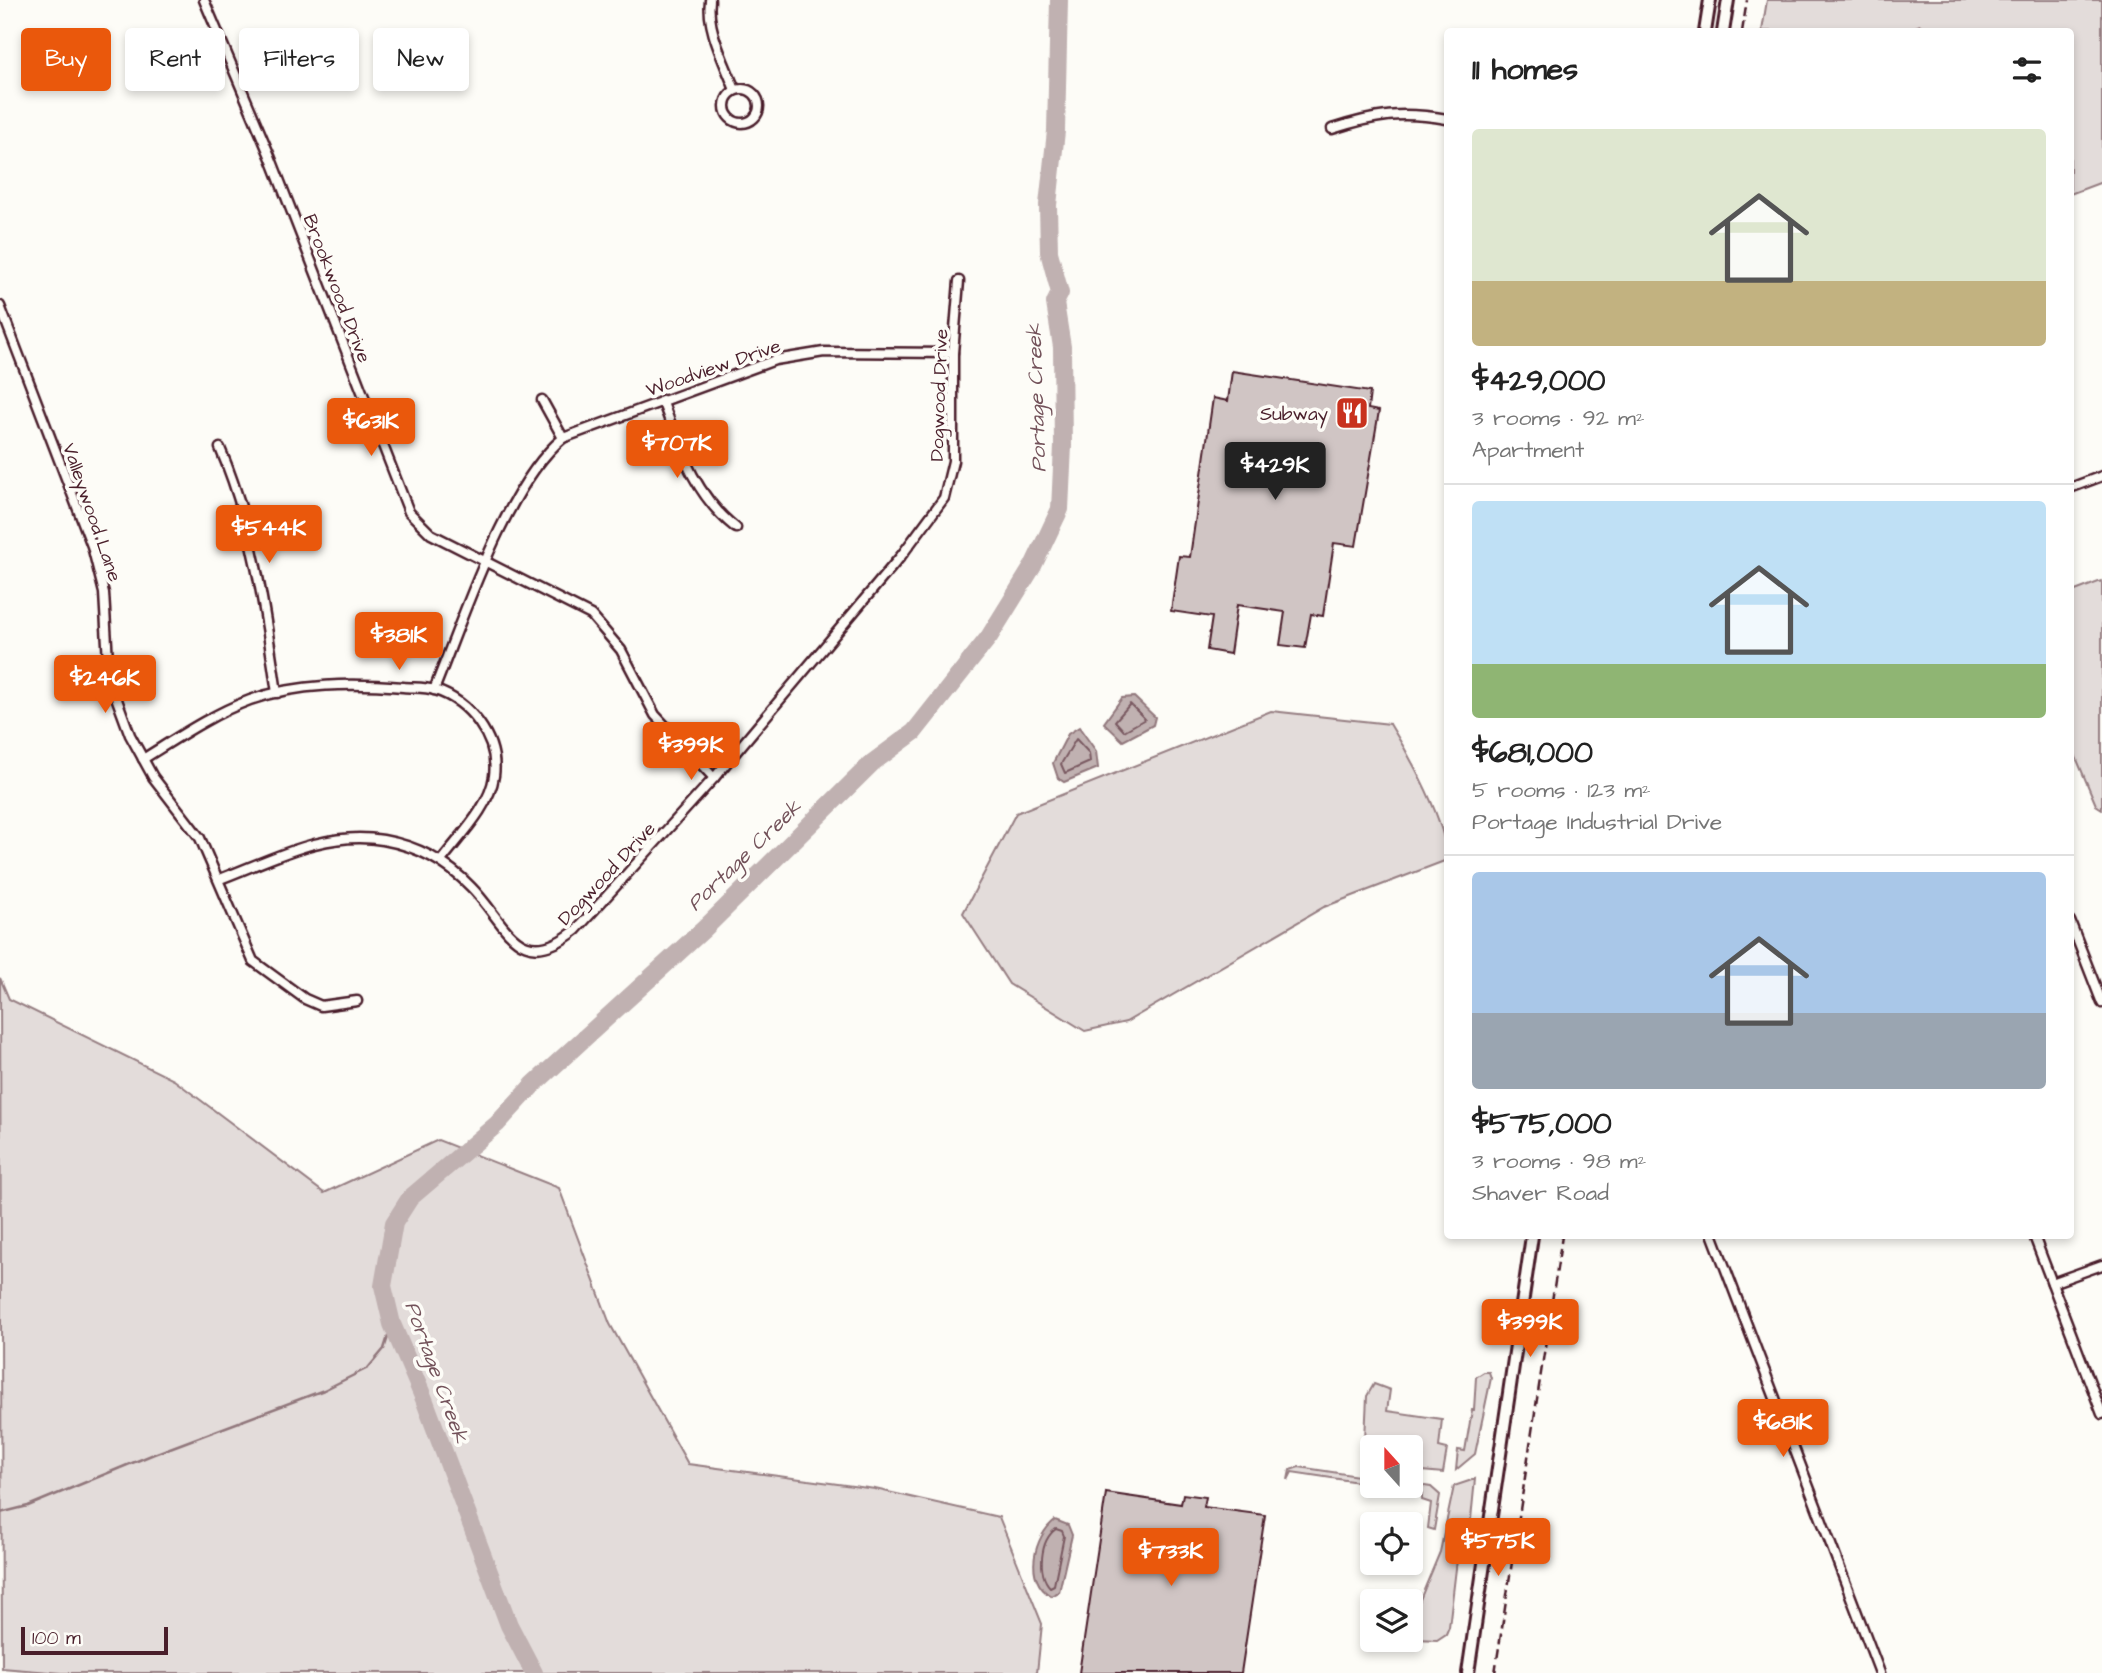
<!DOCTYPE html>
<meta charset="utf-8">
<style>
body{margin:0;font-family:"Architects Daughter",sans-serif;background:#f2f2f2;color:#222;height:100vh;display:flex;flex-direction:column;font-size:26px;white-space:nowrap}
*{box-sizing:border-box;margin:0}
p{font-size:23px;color:#767676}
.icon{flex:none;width:38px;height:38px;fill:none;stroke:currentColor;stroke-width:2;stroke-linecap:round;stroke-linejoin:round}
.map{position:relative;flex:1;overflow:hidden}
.side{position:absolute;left:1444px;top:28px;width:630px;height:1211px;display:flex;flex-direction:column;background:#fff;border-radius:7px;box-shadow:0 4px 10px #0003}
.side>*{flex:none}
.guide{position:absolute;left:21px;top:28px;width:665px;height:63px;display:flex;gap:14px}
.needle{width:46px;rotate:339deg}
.fabs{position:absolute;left:1360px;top:1435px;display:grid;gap:14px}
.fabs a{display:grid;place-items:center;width:63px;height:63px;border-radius:7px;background:#fff;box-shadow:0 4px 10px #0003;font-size:35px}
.scale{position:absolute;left:21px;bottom:18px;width:147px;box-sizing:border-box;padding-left:7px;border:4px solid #4a1f2b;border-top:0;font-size:19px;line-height:24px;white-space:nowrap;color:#4a1f2b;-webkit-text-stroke:5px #fdfcf7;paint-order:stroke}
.price{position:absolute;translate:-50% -60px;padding:0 16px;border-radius:7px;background:#ea580c;color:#fff;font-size:23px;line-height:46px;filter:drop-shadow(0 2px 4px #0008)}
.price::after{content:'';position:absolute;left:50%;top:42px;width:21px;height:16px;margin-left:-10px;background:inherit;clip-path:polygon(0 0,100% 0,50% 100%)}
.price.current{background:#222;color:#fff}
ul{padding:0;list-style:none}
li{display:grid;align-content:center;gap:14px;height:371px;padding:0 28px}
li+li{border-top:2px solid #e0e0e0}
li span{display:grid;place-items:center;height:217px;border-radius:7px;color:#555}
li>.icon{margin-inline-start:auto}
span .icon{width:126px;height:126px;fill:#fffc;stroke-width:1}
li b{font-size:30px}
h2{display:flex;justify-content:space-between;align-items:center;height:84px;padding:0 28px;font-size:30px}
.chip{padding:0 24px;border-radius:7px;background:#fff;box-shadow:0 4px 10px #0003;font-size:24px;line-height:63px}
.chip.current{background:#ea580c;color:#fff}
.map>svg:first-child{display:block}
.green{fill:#e3dcda;stroke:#967e82;stroke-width:2}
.water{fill:#c0b1b1;stroke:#91777b;stroke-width:2}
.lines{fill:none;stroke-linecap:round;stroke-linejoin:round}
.shore{stroke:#795961;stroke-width:2}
.stream{stroke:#91777b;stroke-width:2.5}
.river{stroke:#c0b1b1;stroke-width:18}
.building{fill:#d0c5c4;stroke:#4a1f2b;stroke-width:2}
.minor-casing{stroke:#4a1f2b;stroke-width:13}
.secondary-casing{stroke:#4a1f2b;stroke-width:16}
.minor{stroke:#fdfcf7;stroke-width:8}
.secondary{stroke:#fdfcf7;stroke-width:10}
.rail{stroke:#4a1f2b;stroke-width:2.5;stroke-dasharray:10 5;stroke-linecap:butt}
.labels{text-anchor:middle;stroke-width:7;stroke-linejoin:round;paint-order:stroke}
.street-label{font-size:19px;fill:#4a1f2b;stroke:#fdfcf7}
.poi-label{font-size:19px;fill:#4a1f2b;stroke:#fdfcf7;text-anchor:end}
.water-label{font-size:21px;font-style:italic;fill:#73525a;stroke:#fdfcf7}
</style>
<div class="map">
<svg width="2102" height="1673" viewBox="0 0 2102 1673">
<rect width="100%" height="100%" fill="#fdfcf7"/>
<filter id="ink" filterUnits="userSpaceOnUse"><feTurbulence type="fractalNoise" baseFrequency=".0143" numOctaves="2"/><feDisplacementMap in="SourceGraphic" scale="14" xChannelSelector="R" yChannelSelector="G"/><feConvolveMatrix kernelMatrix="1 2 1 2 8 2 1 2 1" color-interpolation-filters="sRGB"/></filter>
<g filter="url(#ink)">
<g class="green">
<polygon points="1767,0 2102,0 2102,182 2070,194 2070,32 1923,32 1920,25 1903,32 1762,31"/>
<polygon points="2101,581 2102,584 2102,809 2096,805 2070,743 2070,593"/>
<path d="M1271 711 1390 724C1410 756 1447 823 1447 860L1324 907 1126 1022 1085 1031 1009 984 963 913 1016 813Z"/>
<polygon points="0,978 9,999 174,1080 324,1193 438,1140 559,1188 610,1324 688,1464 875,1489 999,1517 1042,1624 1037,1673 62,1673 2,1668"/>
<polygon points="1484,1372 1489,1372 1491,1378 1475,1454 1456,1470 1458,1450 1465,1451 1472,1410 1474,1410 1476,1377"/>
<polygon points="1374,1384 1390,1390 1387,1411 1442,1419 1439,1447 1447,1449 1443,1473 1411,1470 1410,1447 1372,1447 1372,1464 1364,1461 1367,1396"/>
<polygon points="1299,1467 1372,1478 1372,1484 1292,1472 1288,1480 1290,1470"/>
<polygon points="1475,1479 1471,1519 1457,1560 1449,1627 1446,1634 1437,1640 1417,1639 1411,1631 1411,1621 1440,1552 1454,1486"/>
<polygon points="1411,1484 1431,1487 1440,1495 1434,1530 1428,1528 1431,1503 1422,1500 1422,1492 1381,1486"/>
</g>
<g class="water">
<polygon points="1134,697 1155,717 1153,725 1123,741 1104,723 1122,698"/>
<polygon points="1079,727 1096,751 1098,768 1064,782 1058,778 1053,763 1068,734"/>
<path d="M1055 1520 1068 1525 1072 1535 1059 1592 1051 1596C1023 1580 1034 1536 1055 1520Z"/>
</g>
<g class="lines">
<g class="shore">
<polygon points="1130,704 1145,719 1124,731 1115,721"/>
<polygon points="1076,739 1089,753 1090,762 1065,773 1061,764"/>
<path d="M1056 1529 1062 1531 1064 1536 1054 1585 1050 1587C1037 1574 1040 1540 1056 1529Z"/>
</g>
<polyline class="stream" points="0,1513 28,1506 154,1454 324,1390 368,1368 384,1349 392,1324"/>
<polyline class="river" points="534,1673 509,1625 424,1399 392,1324 383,1286 394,1223 410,1198 497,1124 533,1085 704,929 872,763 914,732 989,637 1033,566 1060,509 1063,446 1062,347 1055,303 1060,293 1049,252 1048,205 1056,131 1059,0"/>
</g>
<g class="building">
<polygon points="1232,371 1370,392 1368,409 1379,411 1356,546 1334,543 1323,616 1311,614 1305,648 1280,645 1285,612 1237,605 1230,654 1207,650 1212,617 1171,611 1179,556 1190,557 1213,398 1228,401"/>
<polygon points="1106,1493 1181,1504 1183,1494 1206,1497 1204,1507 1265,1515 1241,1673 1079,1673"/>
</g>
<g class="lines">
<defs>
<g id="minor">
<polyline points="204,0 270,156 409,512 431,534 591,615 621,650 655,715 714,778"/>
<path d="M710 0C706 29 725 63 735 90"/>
<circle cx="742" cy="106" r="17"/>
<path d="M1332 129C1375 115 1402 111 1447 119"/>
<polyline points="0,306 92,546 104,593 109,678 130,735 153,777 200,838 253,961 305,999 321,1006 357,1001"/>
<polyline points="542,400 563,438"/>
<path d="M662 400C680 449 694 495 736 528"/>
<path d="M220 448C253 525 265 611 277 693"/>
<polyline points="2070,488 2102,476"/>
<path d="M434 690C463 619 505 486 563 438L775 360 824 352 953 353"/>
<path d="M143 759C177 738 212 714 250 700 299 683 352 683 403 687 413 688 425 687 435 690 469 701 499 738 494 776 490 807 459 837 441 861"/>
<path d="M220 879C273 859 325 830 383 840 417 846 447 862 471 887 506 922 518 976 576 930L714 778 901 556 944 498 953 461V353L959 281"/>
<polyline points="2070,921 2102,1003"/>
<polyline points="1713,1236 1880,1673"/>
<polyline points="2034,1236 2102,1414"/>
<polyline points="2052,1283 2102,1265"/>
</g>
<g id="secondary">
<polyline points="1705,32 1710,0"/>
<polyline points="1723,32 1728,0"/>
<polyline points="1468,1673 1532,1236"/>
</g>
</defs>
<use href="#minor" class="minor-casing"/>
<use href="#secondary" class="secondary-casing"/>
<use href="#minor" class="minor"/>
<use href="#secondary" class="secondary"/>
<g class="rail">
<polyline points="1742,32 1747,0"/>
<polyline points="1495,1673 1562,1236"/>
</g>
</g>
</g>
<defs>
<symbol id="restaurant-square" viewBox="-11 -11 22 22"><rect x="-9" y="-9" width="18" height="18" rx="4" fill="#c8321e" stroke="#fdfcf7"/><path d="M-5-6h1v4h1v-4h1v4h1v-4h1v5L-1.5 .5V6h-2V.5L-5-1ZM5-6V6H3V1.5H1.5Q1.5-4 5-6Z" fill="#fff"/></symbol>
</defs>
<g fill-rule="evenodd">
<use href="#restaurant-square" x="1333" y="394" width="38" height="38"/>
</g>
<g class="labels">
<g class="street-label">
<text transform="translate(338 288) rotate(69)" y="7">Brookwood Drive</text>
<text transform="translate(713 367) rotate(-19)" y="7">Woodview Drive</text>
<text transform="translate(938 395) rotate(-88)" y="7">Dogwood Drive</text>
<text transform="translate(93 512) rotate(71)" y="7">Valleywood Lane</text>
<text transform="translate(606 873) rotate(-47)" y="7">Dogwood Drive</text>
</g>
<g class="poi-label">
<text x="1328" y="420">Subway</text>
</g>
<g class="water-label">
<text transform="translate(1036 398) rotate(-92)" y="7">Portage Creek</text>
<text transform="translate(744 855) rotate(-44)" y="7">Portage Creek</text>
<text transform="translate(437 1372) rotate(70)" y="7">Portage Creek</text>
</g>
</g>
</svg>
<div class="fabs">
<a><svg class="needle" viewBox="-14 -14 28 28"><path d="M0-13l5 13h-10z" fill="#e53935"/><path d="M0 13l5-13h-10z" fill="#767676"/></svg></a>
<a><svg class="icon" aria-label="locate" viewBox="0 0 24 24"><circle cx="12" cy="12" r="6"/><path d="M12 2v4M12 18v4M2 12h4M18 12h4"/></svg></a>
<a><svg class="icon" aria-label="layers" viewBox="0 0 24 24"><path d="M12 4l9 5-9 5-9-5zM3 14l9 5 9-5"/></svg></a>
</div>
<div class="scale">100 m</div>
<b class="price" style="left:371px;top:458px">$631K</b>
<b class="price" style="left:677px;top:480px">$707K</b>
<b class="price current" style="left:1275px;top:502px">$429K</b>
<b class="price" style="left:269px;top:565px">$544K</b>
<b class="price" style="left:399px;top:672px">$381K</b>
<b class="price" style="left:105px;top:715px">$246K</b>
<b class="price" style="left:691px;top:782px">$399K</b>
<b class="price" style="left:1530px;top:1359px">$399K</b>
<b class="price" style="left:1783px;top:1459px">$681K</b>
<b class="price" style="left:1498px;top:1578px">$575K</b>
<b class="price" style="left:1171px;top:1588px">$733K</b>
<div class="guide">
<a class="chip current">Buy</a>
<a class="chip">Rent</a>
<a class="chip">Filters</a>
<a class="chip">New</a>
</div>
<section class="side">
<h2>11 homes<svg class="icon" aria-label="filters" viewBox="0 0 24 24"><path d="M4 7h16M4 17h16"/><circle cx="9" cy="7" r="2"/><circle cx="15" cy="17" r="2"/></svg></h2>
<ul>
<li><span style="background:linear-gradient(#dfe7d0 70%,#c2b280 0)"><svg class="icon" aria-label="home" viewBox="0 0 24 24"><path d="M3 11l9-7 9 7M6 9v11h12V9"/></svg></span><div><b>$429,000</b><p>3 rooms · 92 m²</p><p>Apartment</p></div></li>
<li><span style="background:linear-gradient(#bfe0f5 75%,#8fb573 0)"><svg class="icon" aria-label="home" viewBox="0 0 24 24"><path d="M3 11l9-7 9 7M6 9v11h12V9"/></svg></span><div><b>$681,000</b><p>5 rooms · 123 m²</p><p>Portage Industrial Drive</p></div></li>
<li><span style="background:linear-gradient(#a9c7e8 65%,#9aa5b1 0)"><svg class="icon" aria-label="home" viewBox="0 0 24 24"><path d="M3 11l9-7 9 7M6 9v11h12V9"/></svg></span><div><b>$575,000</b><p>3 rooms · 98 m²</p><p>Shaver Road</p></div></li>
</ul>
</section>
</div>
